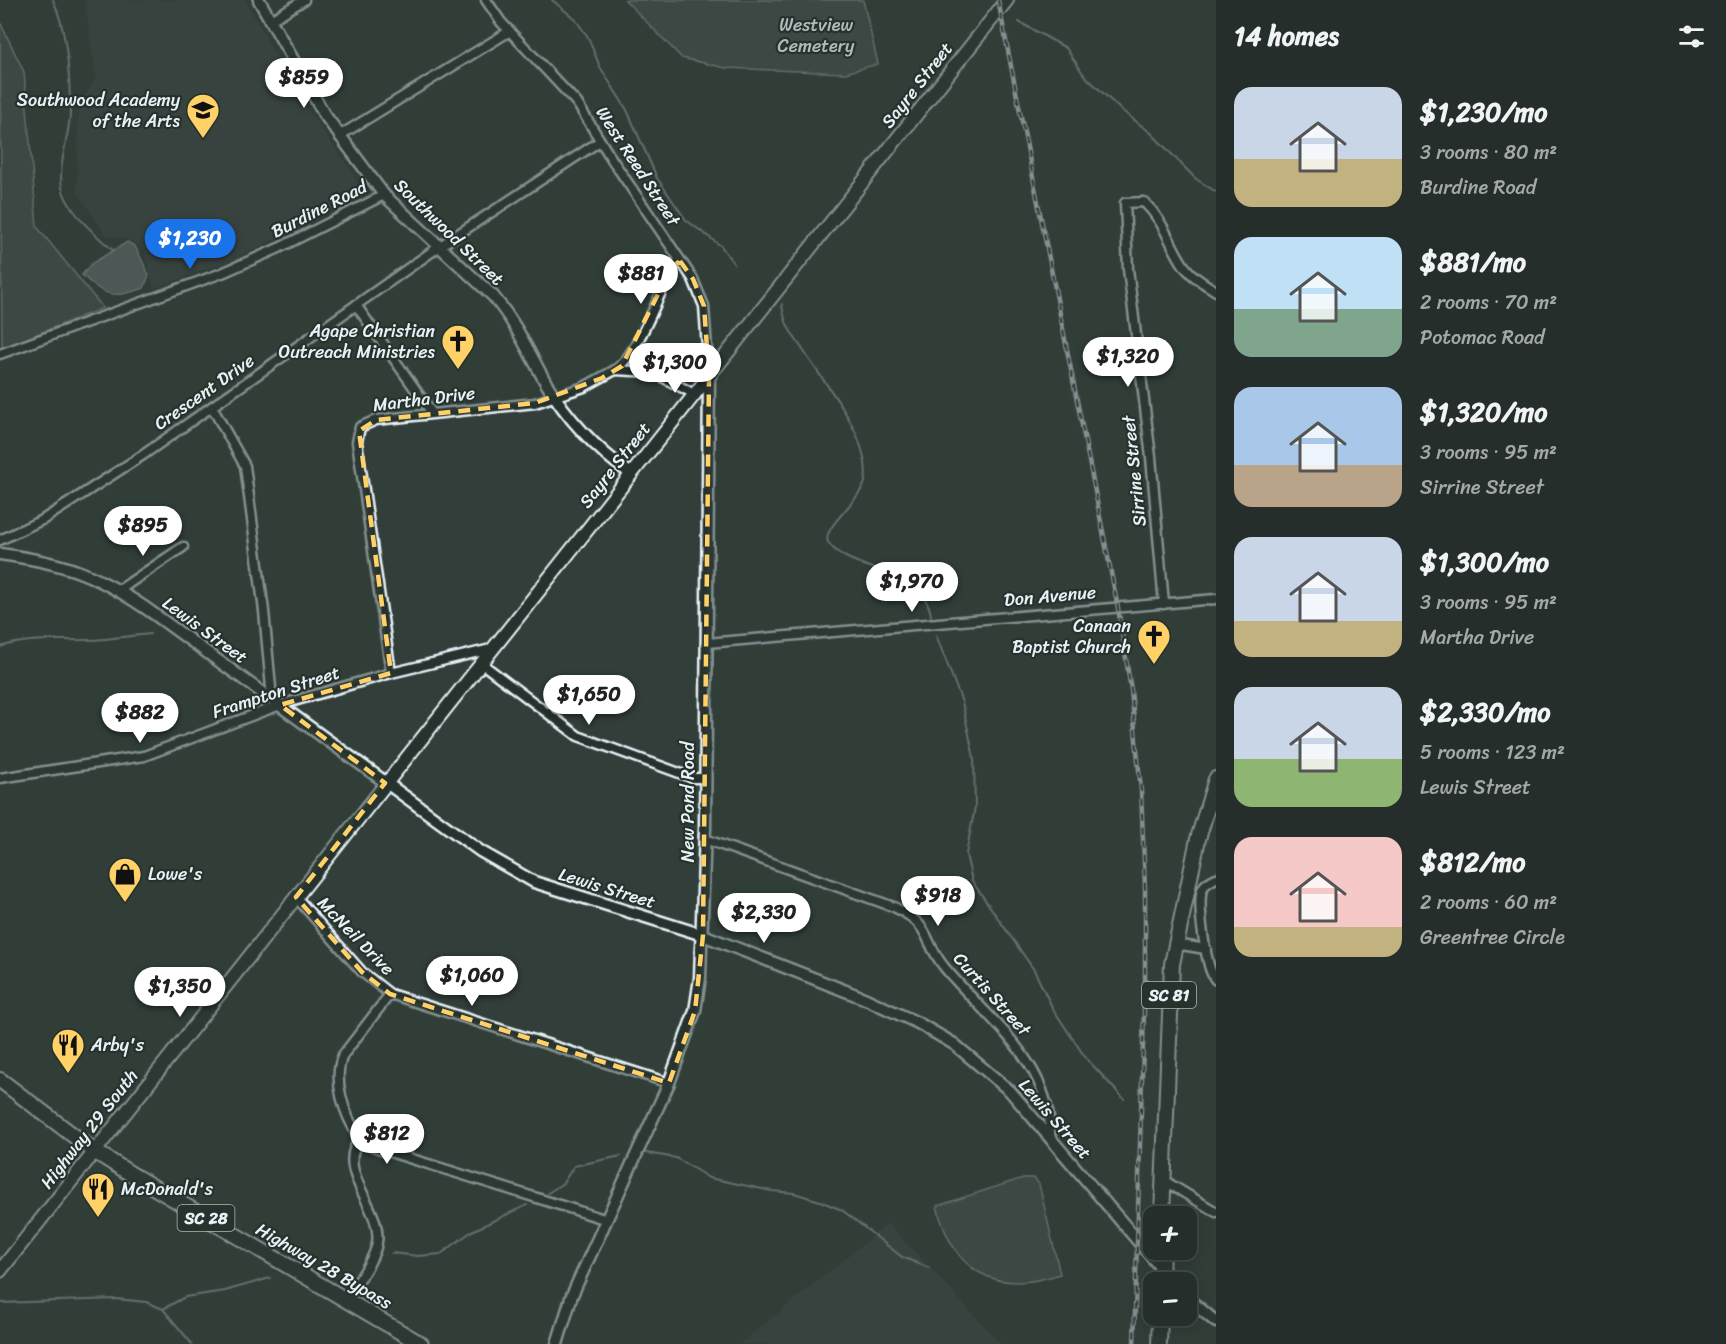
<!DOCTYPE html>
<meta charset="utf-8">
<style>
body{margin:0;font-family:Sriracha,sans-serif;background:#323a37;color:#f1f3f6;height:100vh;display:flex;flex-direction:column;font-size:22px;white-space:nowrap}
*{box-sizing:border-box;margin:0}
p{font-size:20px;color:#a4a8a9}
.icon{flex:none;width:33px;height:33px;fill:none;stroke:currentColor;stroke-width:2;stroke-linecap:round;stroke-linejoin:round}
.map{position:relative;flex:1;overflow:hidden}
.sheet{display:flex;flex-direction:column;background:#262e2b;width:510px}
.sheet>*{flex:none}
.fabs{position:absolute;left:1143px;top:1206px;display:grid;gap:12px}
.fabs a{display:grid;place-items:center;width:54px;height:54px;border-radius:12px;background:#262e2b;box-shadow:0 3px 15px #0003,0 0 0 2px #424a47;font-size:30px}
.price{position:absolute;translate:-50% -51px;padding:0 14px;border-radius:21px;background:#fff;color:#222;font-size:20px;line-height:39px;filter:drop-shadow(0 2px 3px #0008)}
.price::after{content:'';position:absolute;left:50%;top:36px;width:18px;height:14px;margin-left:-9px;background:inherit;clip-path:polygon(0 0,100% 0,50% 100%)}
.price.current{background:#1a73e8;color:#fff}
ul{padding:0;list-style:none}
li{display:flex;align-items:center;gap:18px;height:150px;padding:0 18px}
li span{display:grid;place-items:center;flex:none;width:168px;height:120px;border-radius:18px;color:#555}
li>.icon{margin-inline-start:auto}
span .icon{width:72px;height:72px;fill:#fffc;stroke-width:1}
li b{font-size:26px}
h2{display:flex;justify-content:space-between;align-items:center;height:72px;padding:0 18px;font-size:26px}
main{display:flex;flex:1;min-height:0}
.map>svg:first-child{display:block}
.built{fill:#3f4b46}
.green{fill:#495651;stroke:#98a4a4;stroke-width:1.5}
.water{fill:#6d7978;stroke:#9ea9ab;stroke-width:1.5}
.lines{fill:none;stroke-linecap:round;stroke-linejoin:round}
.stream{stroke:#9ea9ab;stroke-width:2}
.minor-casing{stroke:#e8f1f8;stroke-width:13}
.tertiary-casing{stroke:#e8f1f8;stroke-width:15}
.secondary-casing{stroke:#e8f1f8;stroke-width:16}
.primary-casing{stroke:#e8f1f8;stroke-width:18}
.trunk-casing{stroke:#e8f1f8;stroke-width:18}
.minor{stroke:#26332d;stroke-width:8}
.tertiary{stroke:#26332d;stroke-width:10}
.secondary{stroke:#26332d;stroke-width:12}
.primary{stroke:#26332d;stroke-width:14}
.trunk{stroke:#26332d;stroke-width:14}
.rail-casing{stroke:#e8f1f8;stroke-width:4.5}
.rail{stroke:#26332d;stroke-width:2;stroke-dasharray:7;stroke-linecap:butt}
.marked{fill:none;stroke:#ffd166;stroke-width:4.5;stroke-dasharray:12 8;stroke-linejoin:round}
.labels{text-anchor:middle;stroke-width:4.5;stroke-linejoin:round;paint-order:stroke}
.shield{fill:#26332d;stroke:#aeb8bb;stroke-width:1.5}
.shield-label{font-size:16px;font-weight:bold;fill:#e8f1f8}
.park-label{font-size:18px;fill:#b0bbbe;stroke:#26332d}
.street-label{font-size:18px;fill:#e8f1f8;stroke:#26332d}
.poi-label{font-size:18px;fill:#e8f1f8;stroke:#26332d;text-anchor:end}
</style>
<main>
<div class="map">
<svg width="1216" height="1344" viewBox="0 0 1216 1344">
<rect width="100%" height="100%" fill="#323e39"/>
<filter id="ink" filterUnits="userSpaceOnUse"><feTurbulence type="fractalNoise" baseFrequency=".0167" numOctaves="2"/><feDisplacementMap in="SourceGraphic" scale="12" xChannelSelector="R" yChannelSelector="G"/><feConvolveMatrix kernelMatrix="1 2 1 2 8 2 1 2 1" color-interpolation-filters="sRGB"/></filter>
<g filter="url(#ink)">
<g class="built">
<polygon points="85,0 245,0 300,100 353,173 359,191 350,202 231,260 154,288 144,249 128,239 105,234 77,191 79,106 96,78"/>
<polygon points="888,1224 1001,1344 740,1344"/>
</g>
<g class="green">
<polygon points="625,0 863,0 878,64 845,73 726,68 682,58"/>
<polygon points="0,22 24,72 37,227 103,308 2,348"/>
<path d="M1023 1178H1034L1039 1184 1060 1274C995 1296 953 1272 937 1206Z"/>
</g>
<path class="water" d="M127 242 135 246 149 275 144 288C114 298 106 298 82 275L91 264Z"/>
<g class="lines">
<g class="stream">
<path d="M53 0C67 30 70 79 70 113 70 135 56 169 63 191 70 212 96 236 113 250"/>
<polyline points="552,0 575,19 588,37 600,67 627,110 657,178 686,220 721,246 734,264"/>
<polyline points="1019,22 1066,48 1084,75 1120,109 1151,133 1196,179 1216,192"/>
<path d="M782 304C784 327 795 337 807 356 826 385 853 417 862 450 865 460 867 472 865 482 861 499 821 529 828 542 846 572 926 569 931 616"/>
<polyline points="936,635 962,702 974,758 975,807 966,854 972,881 1034,970 1053,1009 1085,1057 1124,1099"/>
<path d="M0 647C30 637 58 641 89 640 109 639 129 636 150 634"/>
<polyline points="641,1152 676,1158 709,1178 772,1191 794,1193 820,1201 842,1210 902,1257 929,1268"/>
<polyline points="548,1193 563,1183 574,1166 621,1156"/>
<polyline points="392,1253 418,1256 441,1254 472,1231 527,1205"/>
<polyline points="0,1303 116,1299 146,1302 163,1309 192,1344"/>
<polyline points="163,1309 185,1297 225,1291 270,1278"/>
</g>
<defs>
<g id="minor">
<polyline points="486,0 501,22 577,103 611,158 693,279 704,306 709,376"/>
<polyline points="269,21 304,0"/>
<polyline points="339,136 510,31"/>
<polyline points="356,305 432,413"/>
<polyline points="0,354 222,273 279,248 384,195"/>
<path d="M615 370C636 357 661 292 671 268L680 261"/>
<polyline points="212,407 245,466 264,611 272,699"/>
<polyline points="0,540 44,519 143,455 440,246 600,141"/>
<polyline points="119,590 183,547"/>
<path d="M1164 604 1151 457 1128 269 1125 203 1144 202C1163 220 1168 240 1181 261 1189 275 1203 283 1216 291"/>
<polyline points="707,643 1216,599"/>
<polyline points="481,663 578,736 693,778 705,778"/>
<polyline points="391,673 357,442 360,427 376,420 535,403 584,387 615,370 653,372 694,394"/>
<polyline points="0,778 144,756 280,705 391,673 491,649"/>
<path d="M705 839 894 907C934 927 921 939 945 968 988 1020 1053 1063 1050 1138"/>
<path d="M1216 878C1210 881 1204 884 1202 890 1197 904 1206 972 1216 980"/>
<polyline points="296,897 362,972 390,994 669,1083"/>
<polyline points="1175,944 1206,949"/>
<path d="M390 994 343 1055C332 1079 344 1115 359 1137 364 1143 373 1146 380 1149L604 1219"/>
<polyline points="1163,1180 1216,1212"/>
<path d="M347 1300C355 1285 375 1259 377 1243 383 1207 334 1172 360 1138"/>
</g>
<g id="tertiary">
<path d="M259 0 324 114 384 195 493 296C516 323 529 353 546 383 568 420 596 449 631 474"/>
<path d="M0 554C67 563 99 575 154 614L480 851 534 882 703 935 866 999 918 1023 954 1044 1010 1091 1173 1282"/>
<polyline points="1186,1297 1216,1322"/>
<polyline points="557,1344 572,1295 669,1083 695,1011 700,978 705,829 709,376"/>
</g>
<polyline id="secondary" points="0,1271 1007,0"/>
<g id="primary">
<polyline points="1162,1216 1172,964 1198,839 1216,779"/>
<polyline points="1161,1282 1162,1250"/>
<polyline points="1159,1344 1160,1316"/>
</g>
<polyline id="trunk" points="0,1080 94,1151 131,1174 421,1344"/>
</defs>
<use href="#minor" class="minor-casing"/>
<use href="#tertiary" class="tertiary-casing"/>
<use href="#secondary" class="secondary-casing"/>
<use href="#primary" class="primary-casing"/>
<use href="#trunk" class="trunk-casing"/>
<use href="#minor" class="minor"/>
<use href="#tertiary" class="tertiary"/>
<use href="#secondary" class="secondary"/>
<use href="#primary" class="primary"/>
<use href="#trunk" class="trunk"/>
<defs>
<polyline id="rail" points="998,0 1118,608 1131,690 1141,790 1145,888 1145,978 1134,1344"/>
</defs>
<use href="#rail" class="rail-casing"/>
<use href="#rail" class="rail"/>
</g>
</g>
<path d="M0 0H1216V1344H0ZM680 261 693 279 704 306 709 376 703 935 695 1011 669 1083 390 994 362 972 296 897 385 783 280 705 391 673 359 431 376 420 535 403 602 378 622 366 671 268Z" fill="#323e39" fill-opacity=".55" fill-rule="evenodd"/>
<path class="marked" d="M680 261 693 279 704 306 709 376 703 935 695 1011 669 1083 390 994 362 972 296 897 385 783 280 705 391 673 359 431 376 420 535 403 602 378 622 366 671 268Z"/>
<defs>
<symbol id="school-pin" viewBox="-11 -11 22 30"><path d="M0 17L-7.5 6A9.5 9.5 0 1 1 7.5 6Z" fill="#ffd166" stroke="#26332d"/><path d="M0-5L7-2L0 1L-7-2ZM-4 1L0 2.5L4 1V4Q0 6-4 4Z" fill="#111"/></symbol>
<symbol id="church-pin" viewBox="-11 -11 22 30"><path d="M0 17L-7.5 6A9.5 9.5 0 1 1 7.5 6Z" fill="#ffd166" stroke="#26332d"/><path d="M-1.2-6h2.4v3.5h3.3v2.4h-3.3V6h-2.4V-.1h-3.3v-2.4h3.3Z" fill="#111"/></symbol>
<symbol id="shop-pin" viewBox="-11 -11 22 30"><path d="M0 17L-7.5 6A9.5 9.5 0 1 1 7.5 6Z" fill="#ffd166" stroke="#26332d"/><path d="M-5-2.5h2.3a2.7 3.5 0 0 1 5.4 0H5L5.5 6h-11ZM-1.5-2.5h3a1.5 2.3 0 0 0-3 0Z" fill="#111"/></symbol>
<symbol id="restaurant-pin" viewBox="-11 -11 22 30"><path d="M0 17L-7.5 6A9.5 9.5 0 1 1 7.5 6Z" fill="#ffd166" stroke="#26332d"/><path d="M-5-6h1v4h1v-4h1v4h1v-4h1v5L-1.5 .5V6h-2V.5L-5-1ZM5-6V6H3V1.5H1.5Q1.5-4 5-6Z" fill="#111"/></symbol>
</defs>
<g fill-rule="evenodd">
<use href="#school-pin" x="184" y="91" width="38" height="52"/>
<use href="#church-pin" x="439" y="322" width="38" height="52"/>
<use href="#church-pin" x="1135" y="617" width="38" height="52"/>
<use href="#shop-pin" x="106" y="855" width="38" height="52"/>
<use href="#restaurant-pin" x="49" y="1026" width="38" height="52"/>
<use href="#restaurant-pin" x="79" y="1170" width="38" height="52"/>
</g>
<g class="labels">
<g class="shield">
<rect x="1142" y="982" width="54" height="26" rx="4.5"/>
<rect x="177.5" y="1205" width="57" height="26" rx="4.5"/>
</g>
<g class="shield-label">
<text x="1169" y="1001">SC 81</text>
<text x="206" y="1224">SC 28</text>
</g>
<g class="park-label">
<text x="816" y="31">Westview<tspan x="816" dy="21">Cemetery</tspan></text>
</g>
<g class="street-label">
<text transform="translate(917 85) rotate(-52)" y="6">Sayre Street</text>
<text transform="translate(638 166) rotate(57)" y="6">West Reed Street</text>
<text transform="translate(319 209) rotate(-27)" y="6">Burdine Road</text>
<text transform="translate(449 232) rotate(44)" y="6">Southwood Street</text>
<text transform="translate(204 392) rotate(-35)" y="6">Crescent Drive</text>
<text transform="translate(424 399) rotate(-7)" y="6">Martha Drive</text>
<text transform="translate(615 465) rotate(-52)" y="6">Sayre Street</text>
<text transform="translate(1134 471) rotate(-96)" y="6">Sirrine Street</text>
<text transform="translate(1050 596) rotate(-5)" y="6">Don Avenue</text>
<text transform="translate(205 630) rotate(36)" y="6">Lewis Street</text>
<text transform="translate(276 692) rotate(-18)" y="6">Frampton Street</text>
<text transform="translate(688 802) rotate(-90)" y="6">New Pond Road</text>
<text transform="translate(607 888) rotate(17)" y="6">Lewis Street</text>
<text transform="translate(356 936) rotate(46)" y="6">McNeil Drive</text>
<text transform="translate(992 994) rotate(48)" y="6">Curtis Street</text>
<text transform="translate(1055 1119) rotate(49)" y="6">Lewis Street</text>
<text transform="translate(89 1129) rotate(-52)" y="6">Highway 29 South</text>
<text transform="translate(324 1266) rotate(30)" y="6">Highway 28 Bypass</text>
</g>
<g class="poi-label">
<text x="180" y="106">Southwood Academy<tspan x="180" dy="21">of the Arts</tspan></text>
<text x="435" y="337">Agape Christian<tspan x="435" dy="21">Outreach Ministries</tspan></text>
<text x="1131" y="632">Canaan<tspan x="1131" dy="21">Baptist Church</tspan></text>
<text x="148" y="880" text-anchor="start">Lowe's</text>
<text x="91" y="1051" text-anchor="start">Arby's</text>
<text x="121" y="1195" text-anchor="start">McDonald's</text>
</g>
</g>
</svg>
<div class="fabs">
<a>+</a>
<a>−</a>
</div>
<b class="price" style="left:304px;top:109px">$859</b>
<b class="price current" style="left:190px;top:270px">$1,230</b>
<b class="price" style="left:641px;top:305px">$881</b>
<b class="price" style="left:1128px;top:388px">$1,320</b>
<b class="price" style="left:675px;top:394px">$1,300</b>
<b class="price" style="left:143px;top:557px">$895</b>
<b class="price" style="left:912px;top:613px">$1,970</b>
<b class="price" style="left:589px;top:726px">$1,650</b>
<b class="price" style="left:140px;top:744px">$882</b>
<b class="price" style="left:938px;top:927px">$918</b>
<b class="price" style="left:764px;top:944px">$2,330</b>
<b class="price" style="left:472px;top:1007px">$1,060</b>
<b class="price" style="left:180px;top:1018px">$1,350</b>
<b class="price" style="left:387px;top:1165px">$812</b>
</div>
<section class="sheet">
<h2>14 homes<svg class="icon" aria-label="filters" viewBox="0 0 24 24"><path d="M4 7h16M4 17h16"/><circle cx="9" cy="7" r="2"/><circle cx="15" cy="17" r="2"/></svg></h2>
<ul>
<li><span style="background:linear-gradient(#c9d6e8 60%,#c2b280 0)"><svg class="icon" aria-label="home" viewBox="0 0 24 24"><path d="M3 11l9-7 9 7M6 9v11h12V9"/></svg></span><div><b>$1,230/mo</b><p>3 rooms · 80 m²</p><p>Burdine Road</p></div></li>
<li><span style="background:linear-gradient(#bfe0f5 60%,#7fa58c 0)"><svg class="icon" aria-label="home" viewBox="0 0 24 24"><path d="M3 11l9-7 9 7M6 9v11h12V9"/></svg></span><div><b>$881/mo</b><p>2 rooms · 70 m²</p><p>Potomac Road</p></div></li>
<li><span style="background:linear-gradient(#a9c7e8 65%,#b9a48a 0)"><svg class="icon" aria-label="home" viewBox="0 0 24 24"><path d="M3 11l9-7 9 7M6 9v11h12V9"/></svg></span><div><b>$1,320/mo</b><p>3 rooms · 95 m²</p><p>Sirrine Street</p></div></li>
<li><span style="background:linear-gradient(#c9d6e8 70%,#c2b280 0)"><svg class="icon" aria-label="home" viewBox="0 0 24 24"><path d="M3 11l9-7 9 7M6 9v11h12V9"/></svg></span><div><b>$1,300/mo</b><p>3 rooms · 95 m²</p><p>Martha Drive</p></div></li>
<li><span style="background:linear-gradient(#c9d6e8 60%,#8fb573 0)"><svg class="icon" aria-label="home" viewBox="0 0 24 24"><path d="M3 11l9-7 9 7M6 9v11h12V9"/></svg></span><div><b>$2,330/mo</b><p>5 rooms · 123 m²</p><p>Lewis Street</p></div></li>
<li><span style="background:linear-gradient(#f6c9c9 75%,#c2b280 0)"><svg class="icon" aria-label="home" viewBox="0 0 24 24"><path d="M3 11l9-7 9 7M6 9v11h12V9"/></svg></span><div><b>$812/mo</b><p>2 rooms · 60 m²</p><p>Greentree Circle</p></div></li>
</ul>
</section>
</main>
